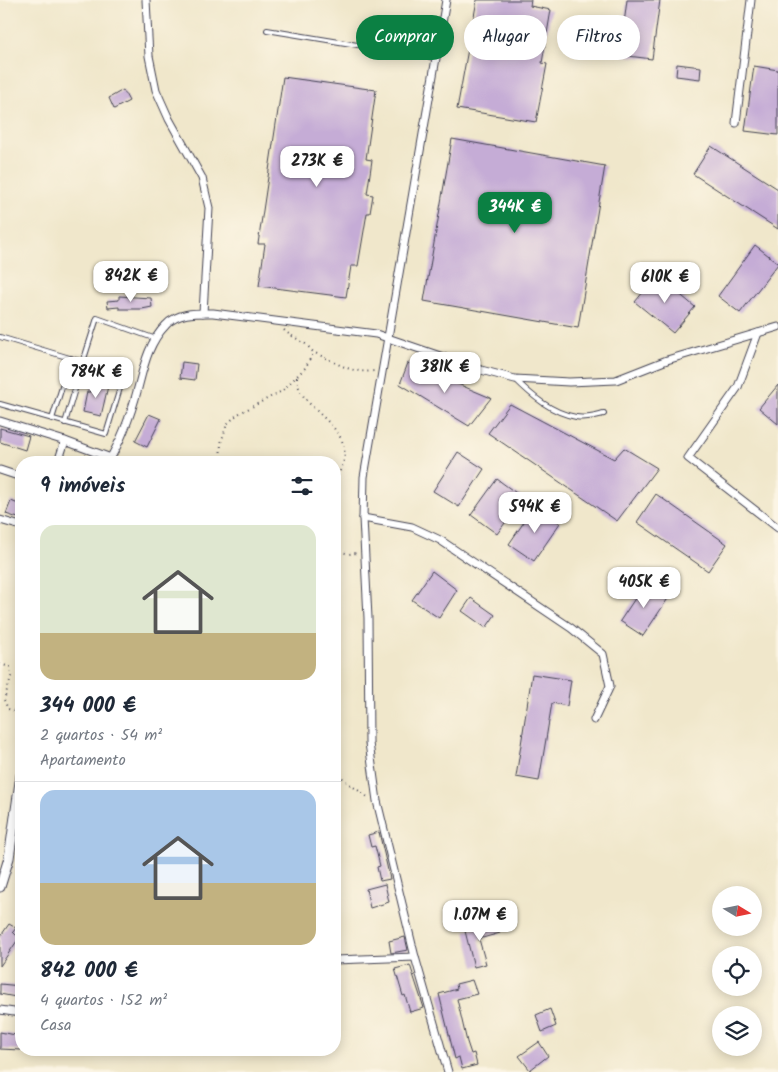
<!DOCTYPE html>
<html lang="pt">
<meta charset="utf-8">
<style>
body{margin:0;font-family:Kalam,sans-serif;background:#f2f2f3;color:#1f2937;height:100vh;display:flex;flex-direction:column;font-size:19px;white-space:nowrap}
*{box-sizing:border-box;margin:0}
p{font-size:16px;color:#747a83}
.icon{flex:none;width:28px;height:28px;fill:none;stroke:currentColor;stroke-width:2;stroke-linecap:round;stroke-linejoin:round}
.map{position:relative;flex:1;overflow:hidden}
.panel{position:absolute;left:15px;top:456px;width:326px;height:600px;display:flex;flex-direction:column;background:#fff;border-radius:20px;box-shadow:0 2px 12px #0003}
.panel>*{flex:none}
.hud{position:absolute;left:356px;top:15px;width:346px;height:45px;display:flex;gap:10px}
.needle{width:32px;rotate:100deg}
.tools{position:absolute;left:712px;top:886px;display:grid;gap:10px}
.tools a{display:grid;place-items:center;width:50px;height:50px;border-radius:50%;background:#fff;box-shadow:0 2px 12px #0003;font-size:25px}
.price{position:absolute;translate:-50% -42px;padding:0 11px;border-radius:10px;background:#fff;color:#222;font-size:16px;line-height:32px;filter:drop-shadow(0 1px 2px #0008)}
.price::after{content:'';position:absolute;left:50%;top:30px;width:15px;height:11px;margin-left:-8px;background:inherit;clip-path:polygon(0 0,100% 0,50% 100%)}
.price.selected{background:#0b8043;color:#fff}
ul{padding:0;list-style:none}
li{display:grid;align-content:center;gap:10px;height:265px;padding:0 25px}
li+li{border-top:1px solid #e0e1e3}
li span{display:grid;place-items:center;height:155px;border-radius:15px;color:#555}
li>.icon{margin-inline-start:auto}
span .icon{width:90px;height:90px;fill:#fffc;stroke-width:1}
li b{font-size:21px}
h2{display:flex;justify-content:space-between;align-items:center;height:60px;padding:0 25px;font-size:21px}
.pill{padding:0 18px;border-radius:22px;background:#fff;box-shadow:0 2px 12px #0003;font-size:18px;line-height:45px}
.pill.selected{background:#0b8043;color:#fff}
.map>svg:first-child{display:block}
.building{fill:#c5acd6}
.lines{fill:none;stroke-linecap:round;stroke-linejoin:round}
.service-casing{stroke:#414051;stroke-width:6}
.minor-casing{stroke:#414051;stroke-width:9}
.tertiary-casing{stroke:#414051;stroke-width:11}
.path{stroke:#414051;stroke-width:2;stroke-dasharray:1 4;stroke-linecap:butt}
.service{stroke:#fff;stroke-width:4}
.minor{stroke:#fff;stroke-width:7}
.tertiary{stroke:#fff;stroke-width:9}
</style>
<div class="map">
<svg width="778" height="1072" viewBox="0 0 778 1072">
<rect width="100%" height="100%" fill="#fcf5e5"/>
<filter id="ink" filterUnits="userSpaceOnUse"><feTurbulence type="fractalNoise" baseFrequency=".02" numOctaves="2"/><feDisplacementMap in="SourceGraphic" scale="10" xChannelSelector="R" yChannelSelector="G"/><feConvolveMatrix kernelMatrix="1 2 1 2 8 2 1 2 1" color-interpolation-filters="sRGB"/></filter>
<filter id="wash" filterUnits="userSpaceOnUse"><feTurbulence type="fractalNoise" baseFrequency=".0096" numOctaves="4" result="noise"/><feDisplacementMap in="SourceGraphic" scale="20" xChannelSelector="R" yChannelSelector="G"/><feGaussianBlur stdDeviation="1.12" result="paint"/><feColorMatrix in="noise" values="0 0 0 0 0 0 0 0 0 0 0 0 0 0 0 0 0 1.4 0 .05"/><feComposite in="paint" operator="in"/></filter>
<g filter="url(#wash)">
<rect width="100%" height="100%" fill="#f0e7cb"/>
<g id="blocks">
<g class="building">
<polygon points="477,0 531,0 530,6 551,10 542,63 547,64 536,122 457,109"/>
<polygon points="627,0 660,0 652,59 620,55"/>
<polygon points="677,64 701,67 700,79 676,76"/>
<polygon points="754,66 778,70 778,135 745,131"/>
<polygon points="283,77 376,90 366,159 372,160 367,194 373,195 370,213 367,213 358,266 351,266 346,297 259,286 265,244 258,244"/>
<polygon points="123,90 129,101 114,109 109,98"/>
<polygon points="452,139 605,166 578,328 424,301"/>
<polygon points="711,146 778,189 778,229 693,174"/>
<polygon points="755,245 778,263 778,264 740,313 718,296"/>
<polygon points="657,275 695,307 673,333 635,302"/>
<polygon points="119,296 151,298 152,307 142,309 119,309 119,307 108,308 107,301 119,300"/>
<polygon points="182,362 197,364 195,380 180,378"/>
<polygon points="408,363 491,398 469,426 400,384"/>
<polygon points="92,382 108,386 101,416 83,412 87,392 90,392"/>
<polygon points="778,385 778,424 759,408"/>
<polygon points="510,404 614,459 624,448 657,468 617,521 488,433"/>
<polygon points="149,414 161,419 147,447 135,441"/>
<polygon points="0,428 29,436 25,450 0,442"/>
<polygon points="458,452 484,469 459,507 433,491"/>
<polygon points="497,479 523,498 497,534 471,515"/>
<polygon points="656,494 727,544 708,571 637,522"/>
<polygon points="11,501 21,505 21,519 6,514"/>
<polygon points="535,506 560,523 534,561 509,544"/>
<polygon points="432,571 457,590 439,618 412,600"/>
<polygon points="646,582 669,597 643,636 620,621"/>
<polygon points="471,598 495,615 486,628 462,611"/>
<polygon points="532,674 571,680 567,706 552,703 539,781 516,777"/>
<polygon points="379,832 390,879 380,881 377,867 380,866 375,846 371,847 368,835"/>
<polygon points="385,884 389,902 370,908 366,889"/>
<polygon points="498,923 500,933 479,939 486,964 474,967 465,931"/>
<polygon points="9,924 16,928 13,932 19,938 0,966 0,937"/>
<polygon points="405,937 408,950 391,953 389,941"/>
<polygon points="410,965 424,1008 410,1012 405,995 403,996 395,969"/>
<polygon points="472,980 477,994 457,999 467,1042 471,1054 474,1053 477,1065 462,1069 459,1057 455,1059 439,994 457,989 456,984"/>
<polygon points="0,984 21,986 21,998 0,994"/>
<polygon points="550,1009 556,1026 542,1032 536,1015"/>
<polygon points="0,1032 21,1036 21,1050 0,1049"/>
<polygon points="539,1042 548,1056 530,1070 519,1056"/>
</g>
</g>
</g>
<g filter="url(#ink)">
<use href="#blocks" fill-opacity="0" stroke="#414051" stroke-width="1"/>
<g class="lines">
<defs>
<g id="service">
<polyline points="267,30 436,58"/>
<polyline points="0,337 83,362 65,423"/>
<path d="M515 379C532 396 552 413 576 417 585 419 595 416 604 414"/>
<polyline points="0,404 106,434 124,375 83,362 97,318 156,339"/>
<polyline points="52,419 71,358"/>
</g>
<g id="minor">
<polyline points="146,0 149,56 156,90 169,119 202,178 209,208 203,313"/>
<polyline points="446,0 364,477 363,518 368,618 369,743 377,801 415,957 448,1072"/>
<polyline points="736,123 751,0"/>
<polyline points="758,333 738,387 688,458 778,528"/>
<polyline points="0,421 65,441 111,458"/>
<polyline points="58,462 65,441"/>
<path d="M108 462C122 440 131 414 138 388 144 365 149 342 166 325 178 312 197 313 213 313L376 334 481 370 515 379 569 382 616 380 667 360 778 327"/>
<polyline points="0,470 21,477"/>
<polyline points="363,518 412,527 440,540 571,628 603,654 610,686 594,720"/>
<polyline points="0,520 21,526"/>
<polyline points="335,960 415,957"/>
<polyline points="0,1010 21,1013"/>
</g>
<polyline id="tertiary" points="0,887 9,858 21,775"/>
</defs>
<use href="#service" class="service-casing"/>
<use href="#minor" class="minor-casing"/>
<use href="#tertiary" class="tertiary-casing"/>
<g class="path">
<path d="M284 330C290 336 297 338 304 343 308 345 311 351 315 353 336 362 350 374 374 371"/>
<path d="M297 377C297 415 370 427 335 480"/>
<polyline points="220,462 221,443 227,424 238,414 282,391 305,368 314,352"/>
<polyline points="335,550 349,554 357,553"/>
<polyline points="0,664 10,667 12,674 4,700 8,709 21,713"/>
<polyline points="335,771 348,783 369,798"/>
</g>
<use href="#service" class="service"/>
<use href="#minor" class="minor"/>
<use href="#tertiary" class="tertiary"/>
</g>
</g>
</svg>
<div class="tools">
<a><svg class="needle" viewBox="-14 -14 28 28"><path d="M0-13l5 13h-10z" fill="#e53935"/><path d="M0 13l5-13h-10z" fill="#747a83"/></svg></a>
<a><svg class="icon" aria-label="locate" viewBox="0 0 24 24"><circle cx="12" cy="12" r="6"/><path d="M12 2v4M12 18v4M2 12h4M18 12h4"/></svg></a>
<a><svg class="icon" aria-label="layers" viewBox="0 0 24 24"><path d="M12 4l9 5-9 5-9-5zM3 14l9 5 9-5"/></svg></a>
</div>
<b class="price" style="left:317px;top:188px">273K €</b>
<b class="price selected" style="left:515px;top:234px">344K €</b>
<b class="price" style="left:131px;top:303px">842K €</b>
<b class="price" style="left:665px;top:304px">610K €</b>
<b class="price" style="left:445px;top:394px">381K €</b>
<b class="price" style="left:96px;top:399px">784K €</b>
<b class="price" style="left:535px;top:534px">594K €</b>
<b class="price" style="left:644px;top:609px">405K €</b>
<b class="price" style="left:480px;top:942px">1.07M €</b>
<div class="hud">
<a class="pill selected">Comprar</a>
<a class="pill">Alugar</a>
<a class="pill">Filtros</a>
</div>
<section class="panel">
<h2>9 imóveis<svg class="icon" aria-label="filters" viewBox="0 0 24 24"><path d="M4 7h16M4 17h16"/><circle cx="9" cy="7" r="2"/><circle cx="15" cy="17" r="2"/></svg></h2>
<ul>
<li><span style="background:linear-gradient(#dfe7d0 70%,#c2b280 0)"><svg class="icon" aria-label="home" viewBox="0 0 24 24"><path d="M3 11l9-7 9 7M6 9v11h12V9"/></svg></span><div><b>344 000 €</b><p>2 quartos · 54 m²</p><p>Apartamento</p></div></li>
<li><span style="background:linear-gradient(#a9c7e8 60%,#c2b280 0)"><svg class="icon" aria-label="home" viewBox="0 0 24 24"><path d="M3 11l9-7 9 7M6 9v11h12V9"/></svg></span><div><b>842 000 €</b><p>4 quartos · 152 m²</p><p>Casa</p></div></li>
</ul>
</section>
</div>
